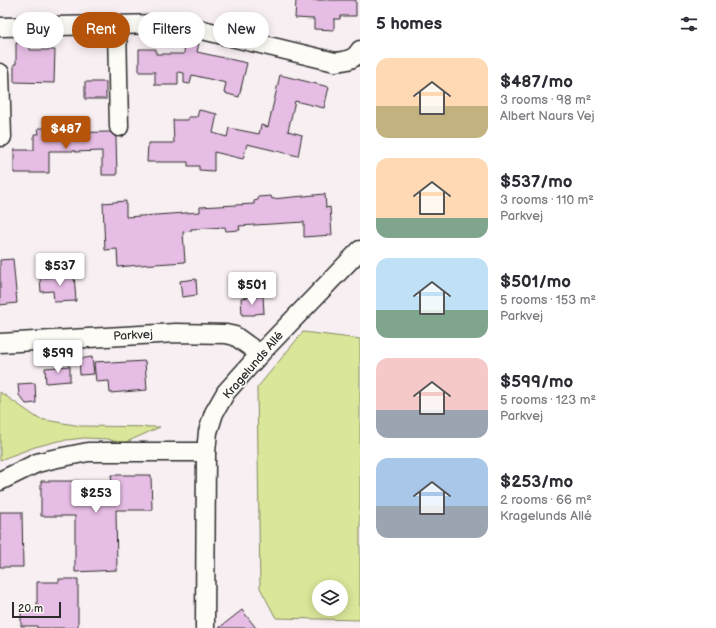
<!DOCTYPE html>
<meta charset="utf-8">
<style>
body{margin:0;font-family:"Balsamiq Sans",sans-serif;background:#f7f7f7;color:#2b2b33;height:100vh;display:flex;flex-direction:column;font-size:15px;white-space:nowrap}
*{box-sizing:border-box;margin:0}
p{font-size:13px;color:#7c7c81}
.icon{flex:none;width:22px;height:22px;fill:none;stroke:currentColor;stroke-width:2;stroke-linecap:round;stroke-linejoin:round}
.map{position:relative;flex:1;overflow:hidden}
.panel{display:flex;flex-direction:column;background:#fff;width:356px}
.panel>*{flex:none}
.top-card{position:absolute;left:12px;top:12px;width:288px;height:36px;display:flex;gap:8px}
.buttons{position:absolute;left:312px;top:580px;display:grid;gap:8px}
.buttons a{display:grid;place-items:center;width:36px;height:36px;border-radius:50%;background:#fff;box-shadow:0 2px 10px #0003;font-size:20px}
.scale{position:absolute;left:12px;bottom:10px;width:49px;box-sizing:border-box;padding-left:4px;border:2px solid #2b2b2b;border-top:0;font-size:11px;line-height:14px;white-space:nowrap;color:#2b2b2b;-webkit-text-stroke:3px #fdfcf7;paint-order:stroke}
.price{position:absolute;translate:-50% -34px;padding:0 9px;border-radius:4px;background:#fff;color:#222;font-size:13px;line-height:26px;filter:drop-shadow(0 1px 2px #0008)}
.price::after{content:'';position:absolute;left:50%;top:24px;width:12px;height:9px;margin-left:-6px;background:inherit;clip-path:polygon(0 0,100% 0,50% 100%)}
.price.current{background:#b45309;color:#fff}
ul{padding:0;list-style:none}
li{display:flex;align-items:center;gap:12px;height:100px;padding:0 16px}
li span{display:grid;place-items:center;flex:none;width:112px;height:80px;border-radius:12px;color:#555}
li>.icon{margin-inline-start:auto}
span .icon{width:48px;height:48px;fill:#fffc;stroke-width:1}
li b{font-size:17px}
h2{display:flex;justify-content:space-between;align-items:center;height:48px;padding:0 16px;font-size:17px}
.pill{padding:0 14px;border-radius:18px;background:#fff;box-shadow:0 2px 10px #0003;font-size:14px;line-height:36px}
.pill.current{background:#b45309;color:#fff}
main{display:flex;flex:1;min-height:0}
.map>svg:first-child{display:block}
.green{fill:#dae699;stroke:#828862;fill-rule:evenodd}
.building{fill:#e6bde4;stroke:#2b2b2b}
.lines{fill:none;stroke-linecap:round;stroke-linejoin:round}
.minor-casing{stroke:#2b2b2b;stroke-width:21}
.minor{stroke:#fdfcf7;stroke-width:18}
.labels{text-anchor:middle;stroke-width:3;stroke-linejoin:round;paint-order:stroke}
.street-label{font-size:12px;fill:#2b2b2b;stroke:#fdfcf7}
</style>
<main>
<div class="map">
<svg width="360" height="628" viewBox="0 0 360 628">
<rect width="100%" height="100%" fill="#f8eff3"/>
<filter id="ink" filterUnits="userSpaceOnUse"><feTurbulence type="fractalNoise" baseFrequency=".025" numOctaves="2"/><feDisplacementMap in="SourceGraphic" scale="8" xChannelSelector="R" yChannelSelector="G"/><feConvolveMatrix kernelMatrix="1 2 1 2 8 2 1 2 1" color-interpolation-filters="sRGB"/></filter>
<g filter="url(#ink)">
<g class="green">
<path d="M303 332 360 339V620L276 618 260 588 257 388ZM319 587H341V609H319Z"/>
<polygon points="0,392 39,419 81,426 160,427 122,444 108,439 84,438 58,441 35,447 0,460"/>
</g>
<g class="building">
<polygon points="296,0 356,0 356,16 340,16 340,19 334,19 334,30 314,29 314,19 295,18"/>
<polygon points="185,40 199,43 197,52 247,63 239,97 224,93 226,83 192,75 190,84 184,83 184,73 178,72 178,85 155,85 155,72 139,72 139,49 156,49 156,54 184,54"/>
<polygon points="16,43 30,43 30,50 55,50 54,83 14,82 14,64 16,64"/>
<polygon points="280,75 329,87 324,108 295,101 288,131 302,135 298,156 247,144 243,159 214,152 214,171 199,170 199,166 188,166 188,162 147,162 148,143 174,143 173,120 188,120 188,117 197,117 199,110 217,114 213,133 227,137 229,128 259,134 261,125 268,127"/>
<rect x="85" y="82" width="21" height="17"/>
<polygon points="38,128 52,128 51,133 110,132 114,136 116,137 117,175 102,175 102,151 75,152 75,151 49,151 49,173 14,173 14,150 34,150 34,134 39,134"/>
<polygon points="325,194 326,208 330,207 332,235 304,237 304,222 239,226 240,230 226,231 225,227 191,229 191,231 183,232 185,262 140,265 118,267 117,249 105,250 103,203 126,201 126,217 200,212 200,207 254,204 254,201 258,200 258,197 271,196 272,199"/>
<polygon points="83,255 84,270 66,271 64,256"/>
<polygon points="13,259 17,303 0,305 0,260"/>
<polygon points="74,274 76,301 54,302 53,291 41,292 40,278 52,277 52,276"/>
<polygon points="196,279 197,295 182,297 180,281"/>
<polygon points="263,296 264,313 255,314 255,315 242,315 241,298"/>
<polygon points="92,357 94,374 80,375 79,359"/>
<polygon points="110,361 111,363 145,361 147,390 110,393 109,381 96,382 94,362"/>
<polygon points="70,366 70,381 46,383 45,368"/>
<polygon points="35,383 36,403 26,404 19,395 18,384"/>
<polygon points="111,475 151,475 152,510 116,510 117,570 75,572 75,516 41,516 41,481 80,481 80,483 112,483"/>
<polygon points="0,512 22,512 23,567 0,567"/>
<polygon points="59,579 78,579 78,628 37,628 37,626 21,626 21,612 37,611 37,582 59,582"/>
<polygon points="242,610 256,628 219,628"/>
</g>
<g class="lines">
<defs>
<g id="minor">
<polyline points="117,25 119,127"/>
<path d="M0 27 165 24 194 28 335 62C345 61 355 60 360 50"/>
<polyline points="0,73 2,137"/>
<polyline points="0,343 176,333 226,334 235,336 260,354"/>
<polyline points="0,481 37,463 53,459 88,452 206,452"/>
<polyline points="205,628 206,452 208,432 214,413 226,392 260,354 360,250"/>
</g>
</defs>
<use href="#minor" class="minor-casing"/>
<use href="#minor" class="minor"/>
</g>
</g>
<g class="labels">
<g class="street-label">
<text transform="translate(133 335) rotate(-3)" y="4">Parkvej</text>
<text transform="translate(253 365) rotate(-49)" y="4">Kragelunds Allé</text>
</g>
</g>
</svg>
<div class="buttons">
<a><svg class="icon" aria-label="layers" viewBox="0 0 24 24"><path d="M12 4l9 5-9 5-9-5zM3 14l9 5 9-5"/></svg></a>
</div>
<div class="scale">20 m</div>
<b class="price current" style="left:66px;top:150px">$487</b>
<b class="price" style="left:60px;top:287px">$537</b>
<b class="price" style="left:252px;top:306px">$501</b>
<b class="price" style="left:58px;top:374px">$599</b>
<b class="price" style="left:96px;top:514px">$253</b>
<div class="top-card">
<a class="pill">Buy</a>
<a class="pill current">Rent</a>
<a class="pill">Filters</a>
<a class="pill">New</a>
</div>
</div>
<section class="panel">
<h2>5 homes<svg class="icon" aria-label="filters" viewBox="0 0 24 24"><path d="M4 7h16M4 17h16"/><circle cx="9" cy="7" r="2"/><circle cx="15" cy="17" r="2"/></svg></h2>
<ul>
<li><span style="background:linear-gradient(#ffd9b3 60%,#c2b280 0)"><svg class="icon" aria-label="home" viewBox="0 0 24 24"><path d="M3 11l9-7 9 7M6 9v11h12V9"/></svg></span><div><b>$487/mo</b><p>3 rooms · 98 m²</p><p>Albert Naurs Vej</p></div></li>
<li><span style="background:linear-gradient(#ffd9b3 75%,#7fa58c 0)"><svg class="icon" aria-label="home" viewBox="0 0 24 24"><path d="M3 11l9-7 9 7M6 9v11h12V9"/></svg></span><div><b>$537/mo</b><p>3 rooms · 110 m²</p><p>Parkvej</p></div></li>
<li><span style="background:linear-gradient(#bfe0f5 65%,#7fa58c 0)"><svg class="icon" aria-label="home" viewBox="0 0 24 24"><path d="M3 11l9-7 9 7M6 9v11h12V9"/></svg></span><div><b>$501/mo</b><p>5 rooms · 153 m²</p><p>Parkvej</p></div></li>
<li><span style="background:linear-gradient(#f6c9c9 65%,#9aa5b1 0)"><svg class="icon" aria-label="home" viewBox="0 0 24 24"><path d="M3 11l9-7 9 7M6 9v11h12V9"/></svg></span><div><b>$599/mo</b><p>5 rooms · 123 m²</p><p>Parkvej</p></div></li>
<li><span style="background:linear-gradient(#a9c7e8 60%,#9aa5b1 0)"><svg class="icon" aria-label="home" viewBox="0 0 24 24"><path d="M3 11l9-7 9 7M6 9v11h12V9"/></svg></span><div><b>$253/mo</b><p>2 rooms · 66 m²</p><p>Kragelunds Allé</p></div></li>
</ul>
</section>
</main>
